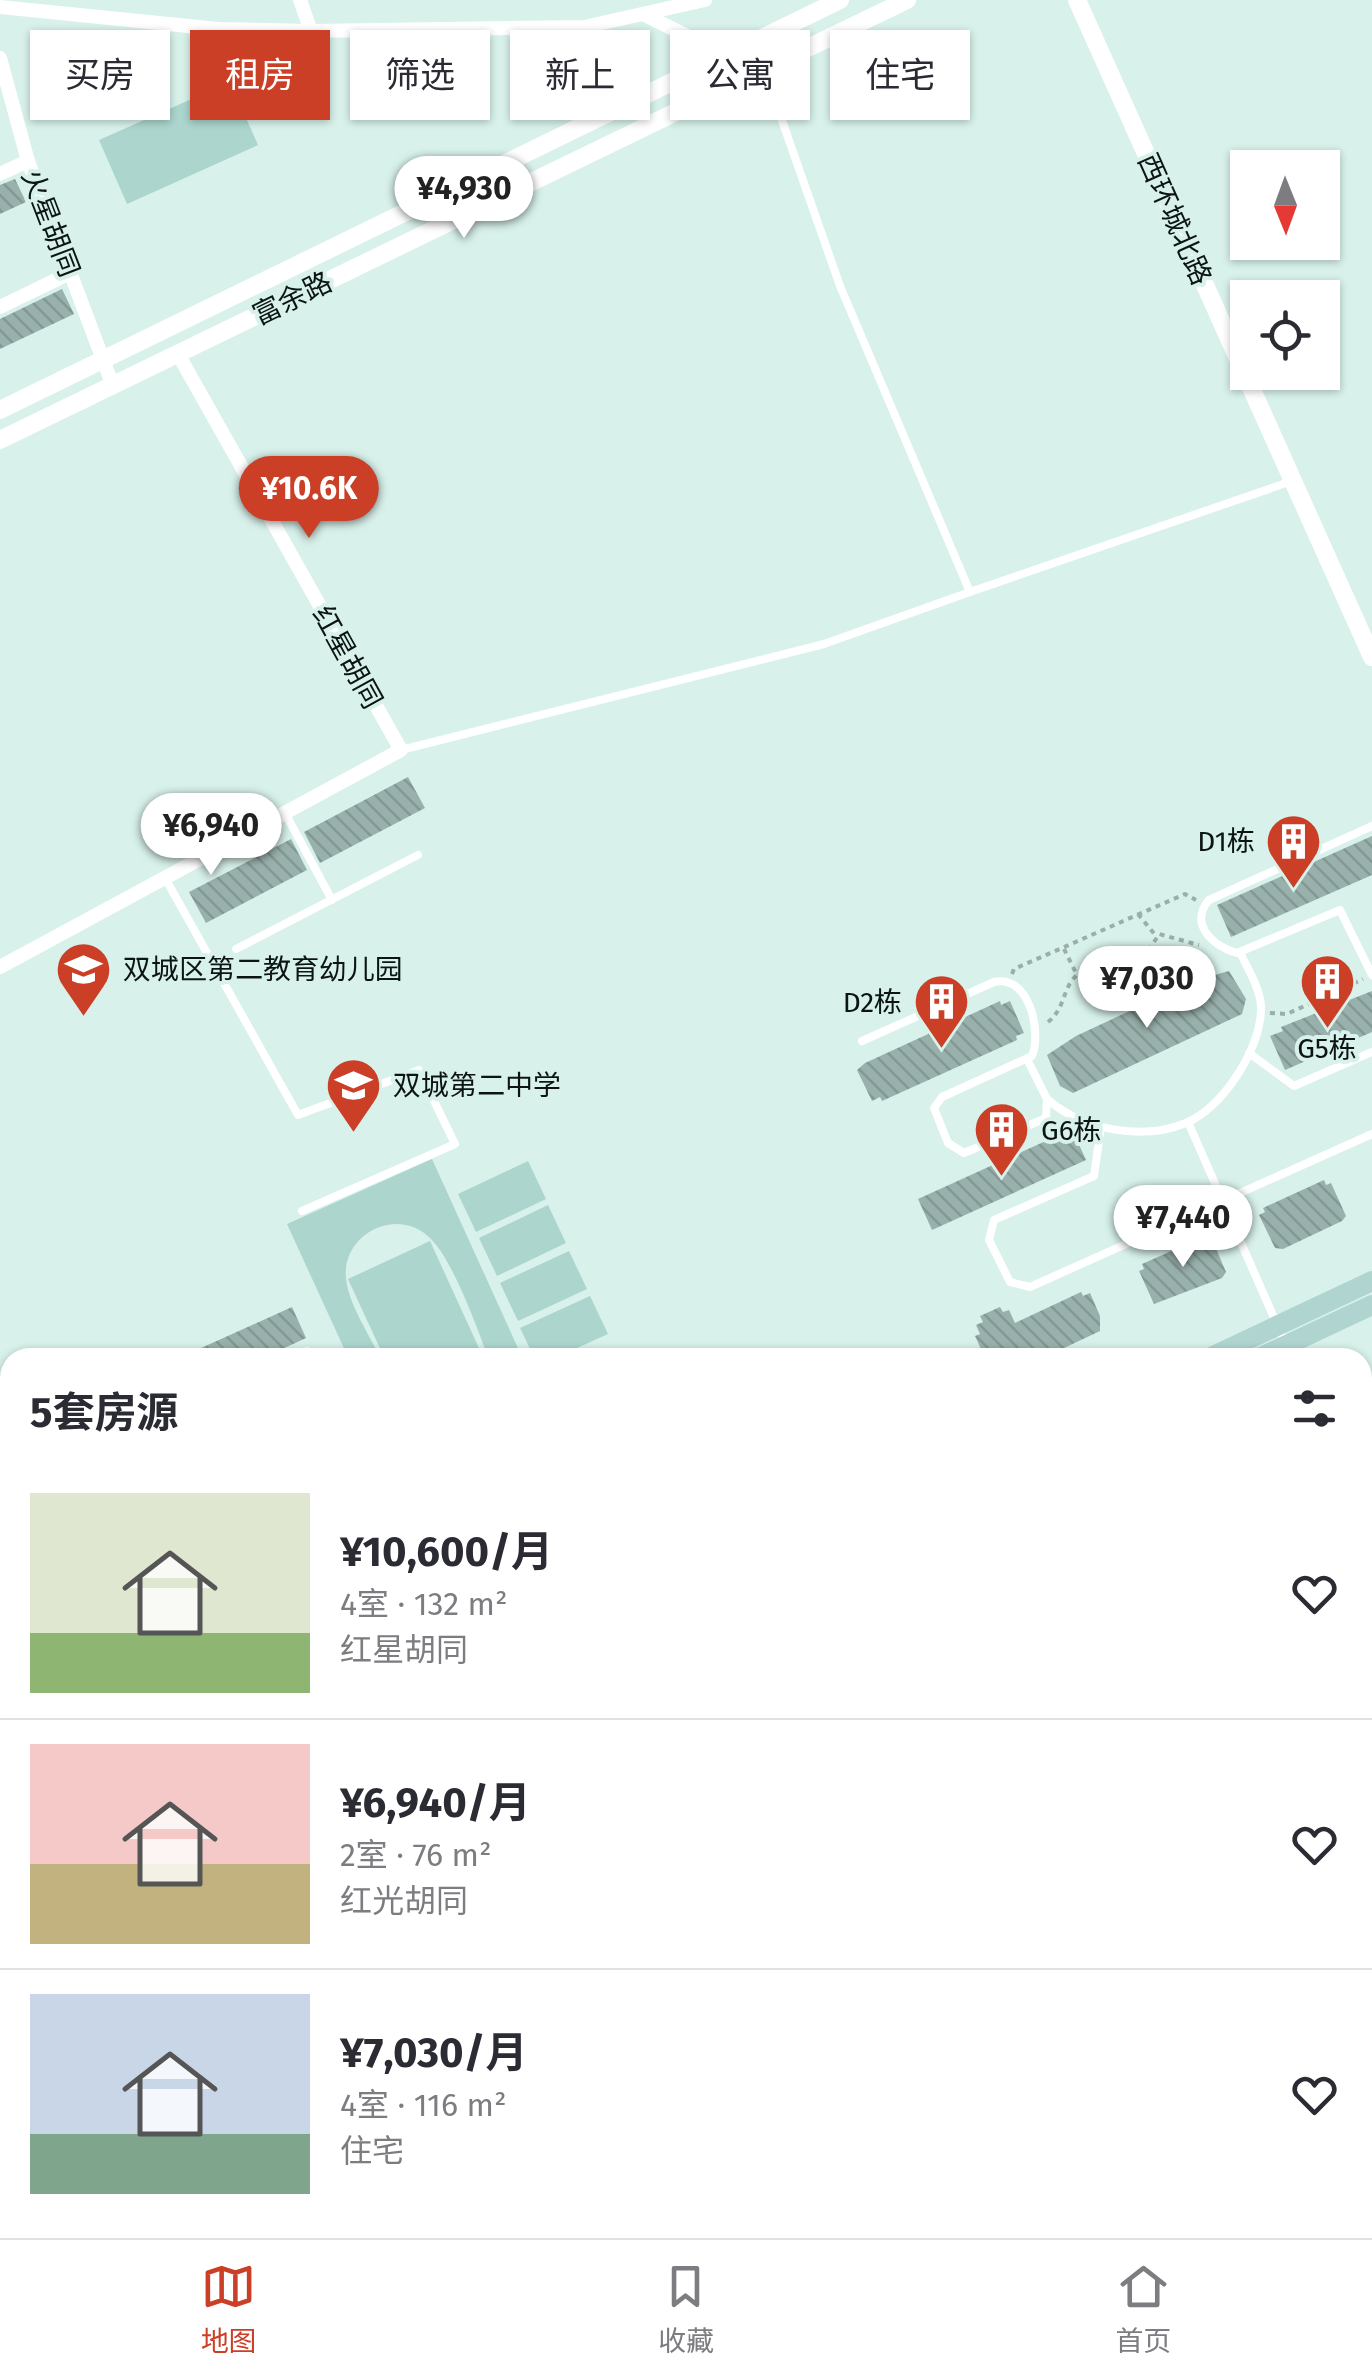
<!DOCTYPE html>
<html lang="zh">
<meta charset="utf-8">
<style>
body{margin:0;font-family:"Fira Sans","Noto Sans SC",sans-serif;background:#f7f7f7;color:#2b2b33;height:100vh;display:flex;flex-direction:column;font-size:38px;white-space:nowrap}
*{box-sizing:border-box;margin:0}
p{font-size:32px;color:#7c7c81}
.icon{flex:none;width:55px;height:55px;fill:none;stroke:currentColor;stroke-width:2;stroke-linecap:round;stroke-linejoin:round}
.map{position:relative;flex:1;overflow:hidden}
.side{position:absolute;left:0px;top:1348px;width:1372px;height:892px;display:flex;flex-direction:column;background:#fff;border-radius:30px 30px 0 0;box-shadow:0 2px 8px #0004}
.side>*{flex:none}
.top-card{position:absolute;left:30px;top:30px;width:1312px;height:90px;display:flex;gap:20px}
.needle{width:65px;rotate:179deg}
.fabs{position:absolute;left:1230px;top:150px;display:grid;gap:20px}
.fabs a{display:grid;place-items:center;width:110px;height:110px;border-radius:0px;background:#fff;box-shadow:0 2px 8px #0004;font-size:50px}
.price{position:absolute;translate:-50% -85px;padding:0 22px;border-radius:35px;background:#fff;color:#222;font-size:32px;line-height:65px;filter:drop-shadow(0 2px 5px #0008)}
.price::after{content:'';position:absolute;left:50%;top:60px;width:30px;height:22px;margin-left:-15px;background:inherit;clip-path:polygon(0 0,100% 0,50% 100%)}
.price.selected{background:#cb3f27;color:#fff}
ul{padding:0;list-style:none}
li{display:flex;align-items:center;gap:30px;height:250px;padding:0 30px}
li+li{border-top:2px solid #e1e1e2}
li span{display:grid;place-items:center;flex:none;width:280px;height:200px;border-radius:0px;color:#555}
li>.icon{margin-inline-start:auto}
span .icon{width:120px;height:120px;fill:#fffc;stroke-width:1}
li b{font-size:42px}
h2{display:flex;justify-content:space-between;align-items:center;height:120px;padding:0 30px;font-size:42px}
.tag{padding:0 35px;border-radius:0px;background:#fff;box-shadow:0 2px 8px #0004;font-size:35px;line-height:90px}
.tag.selected{background:#cb3f27;color:#fff}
.dock{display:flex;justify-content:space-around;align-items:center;height:140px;border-top:2px solid #e1e1e2;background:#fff;font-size:28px;color:#7c7c81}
.dock a{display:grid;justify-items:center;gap:5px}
.dock .selected{color:#cb3f27}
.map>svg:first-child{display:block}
.forest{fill:url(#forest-firs)}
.green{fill:#abd5cd}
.building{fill:url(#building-back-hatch)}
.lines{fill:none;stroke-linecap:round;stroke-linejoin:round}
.path{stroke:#9aaeaa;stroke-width:4;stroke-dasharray:5 5;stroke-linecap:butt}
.service{stroke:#fff;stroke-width:8}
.minor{stroke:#fff;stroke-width:14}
.tertiary{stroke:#fff;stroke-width:18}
.secondary{stroke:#b0d5d0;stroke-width:20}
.labels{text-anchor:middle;stroke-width:8;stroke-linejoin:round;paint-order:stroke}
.street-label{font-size:28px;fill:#0c1513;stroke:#d8f1eb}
.poi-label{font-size:28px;fill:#0c1513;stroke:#d8f1eb;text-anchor:start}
</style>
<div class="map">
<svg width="1372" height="2238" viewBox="0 0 1372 2238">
<defs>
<pattern id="forest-firs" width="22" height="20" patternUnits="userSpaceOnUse" patternTransform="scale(2.5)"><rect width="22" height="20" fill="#abd5cd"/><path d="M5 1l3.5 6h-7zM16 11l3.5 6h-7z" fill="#92b6af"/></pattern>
<pattern id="building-back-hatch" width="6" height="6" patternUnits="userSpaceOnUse" patternTransform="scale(2.5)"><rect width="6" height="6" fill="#99b1ac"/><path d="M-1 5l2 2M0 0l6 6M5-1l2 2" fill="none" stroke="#839793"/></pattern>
</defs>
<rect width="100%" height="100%" fill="#d8f1eb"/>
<polygon class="forest" points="364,2230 637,2230 639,2238 365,2238"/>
<g class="green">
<polygon points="230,82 258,145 127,204 99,140"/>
<path d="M432 1159 522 1357H488C477 1327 453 1261 431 1239 399 1205 341 1233 346 1279 349 1305 369 1334 380 1357H348L287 1224Z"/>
<polygon points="528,1161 546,1199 476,1232 458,1194"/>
<polygon points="548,1205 566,1243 497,1276 479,1238"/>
<polygon points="430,1241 483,1357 384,1357 348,1279"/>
<polygon points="569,1251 587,1289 518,1321 500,1283"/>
<polygon points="590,1296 608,1334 557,1357 534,1357 520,1328"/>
</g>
<g class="building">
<polygon points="15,179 26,202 0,214 0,185"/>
<polygon points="62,289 74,314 0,349 0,319"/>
<polygon points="408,777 425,808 320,863 304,832"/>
<polygon points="1372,836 1372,875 1231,937 1217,905"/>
<polygon points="291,839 307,870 206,923 189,892"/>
<polygon points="1229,971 1246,999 1242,1014 1073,1093 1060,1086 1047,1055 1076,1036 1196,980"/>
<polygon points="1372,991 1372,1032 1285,1070 1270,1036 1283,1031 1281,1027"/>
<polygon points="1000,1001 1001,1005 1010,1001 1024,1033 1016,1036 1017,1040 882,1101 880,1097 872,1101 857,1070 865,1063"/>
<polygon points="1072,1129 1086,1160 932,1230 918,1199"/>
<polygon points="1324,1180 1326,1185 1331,1183 1346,1216 1342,1221 1283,1249 1275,1248 1259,1215 1265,1212 1263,1208"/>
<polygon points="1203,1237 1206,1241 1211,1239 1217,1251 1226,1272 1222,1278 1154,1304 1139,1271 1144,1269 1142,1264"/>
<polygon points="1081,1292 1083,1296 1090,1293 1100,1316 1100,1331 1043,1358 985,1358 975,1336 980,1334 976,1325 983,1322 980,1316 1000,1307 1003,1312 1009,1310 1015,1323"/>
<polygon points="292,1307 306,1338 263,1358 179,1358"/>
</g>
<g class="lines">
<g class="path">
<polyline points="1138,914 1156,936"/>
<polyline points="1064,949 1077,975"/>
<polyline points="1012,974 1014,969 1185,894 1196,900"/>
<polyline points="1270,1013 1287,1014 1363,979"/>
<path d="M1048 1022C1066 1008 1062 987 1078 974L1126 976 1141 963 1159 934 1199 945"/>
</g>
<g class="service">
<polyline points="970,592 1292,481"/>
<polyline points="401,750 824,644 970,592 840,286 764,69"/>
<polyline points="285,813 332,900"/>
<path d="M1372 826 1209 900C1188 924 1214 947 1237 953L1340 910 1372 975"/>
<polyline points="165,878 298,1115 419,1070 455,1144 302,1211"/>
<polyline points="236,949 418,855"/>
<path d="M862 1041 994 982C1029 974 1042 1031 1032 1056L942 1097 934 1108 948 1143 964 1153 1046 1118 1047 1099 1027 1059"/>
<polyline points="1249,1053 1294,1086 1372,1052"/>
<path d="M1047 1099C1083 1130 1142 1141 1186 1123 1223 1107 1260 1050 1261 1010 1262 991 1248 970 1240 952"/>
<polyline points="1188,1122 1286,1345"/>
<polyline points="1101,1127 1094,1176 994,1220 989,1240 1010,1282 1030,1287 1372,1134"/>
<polyline points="291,1358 307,1351 309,1358"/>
<polyline points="0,2055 10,2050"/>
<polyline points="0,2117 10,2112"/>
<polyline points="0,2182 10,2177"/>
<polyline points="62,2230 66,2238"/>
<polyline points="230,2230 234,2238"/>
<polyline points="133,2238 151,2230"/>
</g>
<g class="minor">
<polyline points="300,0 311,31"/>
<polyline points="0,7 218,29 311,31 584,27 705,0"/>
<polyline points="645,15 695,40 707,63"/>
<polyline points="0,58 28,161 113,386"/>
<polyline points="0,174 28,161"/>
<polyline points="0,307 70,273"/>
<polyline points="0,967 401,750 178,354"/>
<polyline points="1362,1768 1372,1766"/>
<polyline points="1362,1909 1372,1902"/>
<polyline points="912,2230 914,2238"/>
</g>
<g class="tertiary">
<polyline points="1077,0 1372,657"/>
<polyline points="0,410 840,0"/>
<polyline points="0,440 907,0"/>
</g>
<g class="secondary">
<polyline points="1209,1358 1372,1281"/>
<polyline points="1259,1358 1372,1305"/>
<polyline points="0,1433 10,1455"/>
<polyline points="0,1484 10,1506"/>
<polyline points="0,1919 10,1915"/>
<polyline points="0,1946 10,1941"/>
<polyline points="318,2230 322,2238"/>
<polyline points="340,2230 343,2238"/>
</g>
</g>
<defs>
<symbol id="building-pin" viewBox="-11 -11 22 30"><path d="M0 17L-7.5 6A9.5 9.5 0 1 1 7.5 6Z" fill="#cb3f27" stroke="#d8f1eb"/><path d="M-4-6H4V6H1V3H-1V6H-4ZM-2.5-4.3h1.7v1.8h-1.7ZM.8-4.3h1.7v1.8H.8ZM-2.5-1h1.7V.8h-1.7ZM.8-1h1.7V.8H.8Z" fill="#fff"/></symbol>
<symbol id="school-pin" viewBox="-11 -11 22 30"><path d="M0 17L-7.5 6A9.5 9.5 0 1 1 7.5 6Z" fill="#cb3f27" stroke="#d8f1eb"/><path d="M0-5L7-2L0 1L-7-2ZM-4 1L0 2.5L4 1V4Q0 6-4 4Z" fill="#fff"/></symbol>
</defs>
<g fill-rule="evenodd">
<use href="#building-pin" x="1262" y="810" width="63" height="86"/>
<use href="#school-pin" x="52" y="938" width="63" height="86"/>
<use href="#building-pin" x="1296" y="950" width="63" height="86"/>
<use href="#building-pin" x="910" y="970" width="63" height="86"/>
<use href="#school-pin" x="322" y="1054" width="63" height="86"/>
<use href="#building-pin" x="970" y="1098" width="63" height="86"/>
</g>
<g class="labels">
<g class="street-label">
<text transform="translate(1175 219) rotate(66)" y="10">西环城北路</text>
<text transform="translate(51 223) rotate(69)" y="10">火星胡同</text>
<text transform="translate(292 298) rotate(-26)" y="10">富余路</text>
<text transform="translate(348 657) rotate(61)" y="10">红星胡同</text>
</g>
<g class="poi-label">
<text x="1255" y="851" text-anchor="end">D1栋</text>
<text x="123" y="979">双城区第二教育幼儿园</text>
<text x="902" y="1012" text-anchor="end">D2栋</text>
<text x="1327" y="1058" text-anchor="middle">G5栋</text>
<text x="393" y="1095">双城第二中学</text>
<text x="1041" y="1140">G6栋</text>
</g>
</g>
</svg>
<div class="fabs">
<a><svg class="needle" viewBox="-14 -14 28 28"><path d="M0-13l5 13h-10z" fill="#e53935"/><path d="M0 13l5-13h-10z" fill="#7c7c81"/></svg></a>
<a><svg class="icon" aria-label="locate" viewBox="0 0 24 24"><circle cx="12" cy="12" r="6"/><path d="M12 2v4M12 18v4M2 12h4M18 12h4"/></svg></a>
</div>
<b class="price" style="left:464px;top:241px">¥4,930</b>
<b class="price selected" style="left:309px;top:541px">¥10.6K</b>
<b class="price" style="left:211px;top:878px">¥6,940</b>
<b class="price" style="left:1147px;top:1031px">¥7,030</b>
<b class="price" style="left:1183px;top:1270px">¥7,440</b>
<div class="top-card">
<a class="tag">买房</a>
<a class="tag selected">租房</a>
<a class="tag">筛选</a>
<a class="tag">新上</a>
<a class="tag">公寓</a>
<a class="tag">住宅</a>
</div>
<section class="side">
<h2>5套房源<svg class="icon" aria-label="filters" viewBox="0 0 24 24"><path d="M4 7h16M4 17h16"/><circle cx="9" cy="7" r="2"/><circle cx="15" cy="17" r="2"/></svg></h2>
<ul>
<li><span style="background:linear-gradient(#dfe7d0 70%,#8fb573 0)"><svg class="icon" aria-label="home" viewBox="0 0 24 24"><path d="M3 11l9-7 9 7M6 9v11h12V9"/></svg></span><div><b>¥10,600/月</b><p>4室 · 132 m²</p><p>红星胡同</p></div><svg class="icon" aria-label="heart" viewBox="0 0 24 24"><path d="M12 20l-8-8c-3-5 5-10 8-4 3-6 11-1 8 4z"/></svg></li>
<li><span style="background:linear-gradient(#f6c9c9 60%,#c2b280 0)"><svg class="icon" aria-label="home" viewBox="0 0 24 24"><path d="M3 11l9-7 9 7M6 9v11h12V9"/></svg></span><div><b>¥6,940/月</b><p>2室 · 76 m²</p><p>红光胡同</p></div><svg class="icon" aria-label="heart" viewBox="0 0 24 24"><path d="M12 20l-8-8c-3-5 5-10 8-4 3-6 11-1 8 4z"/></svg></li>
<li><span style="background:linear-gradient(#c9d6e8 70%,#7fa58c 0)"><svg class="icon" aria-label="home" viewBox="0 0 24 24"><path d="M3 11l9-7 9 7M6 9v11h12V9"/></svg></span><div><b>¥7,030/月</b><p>4室 · 116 m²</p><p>住宅</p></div><svg class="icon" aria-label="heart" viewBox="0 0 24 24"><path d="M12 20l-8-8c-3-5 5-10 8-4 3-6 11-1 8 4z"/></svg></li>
</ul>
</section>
</div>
<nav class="dock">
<a class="selected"><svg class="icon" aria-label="map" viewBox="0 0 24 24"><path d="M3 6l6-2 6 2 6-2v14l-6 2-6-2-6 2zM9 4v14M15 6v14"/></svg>地图</a>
<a><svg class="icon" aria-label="saved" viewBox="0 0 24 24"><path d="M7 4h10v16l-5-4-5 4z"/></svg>收藏</a>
<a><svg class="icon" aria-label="home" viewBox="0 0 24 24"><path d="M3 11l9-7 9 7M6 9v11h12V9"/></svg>首页</a>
</nav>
